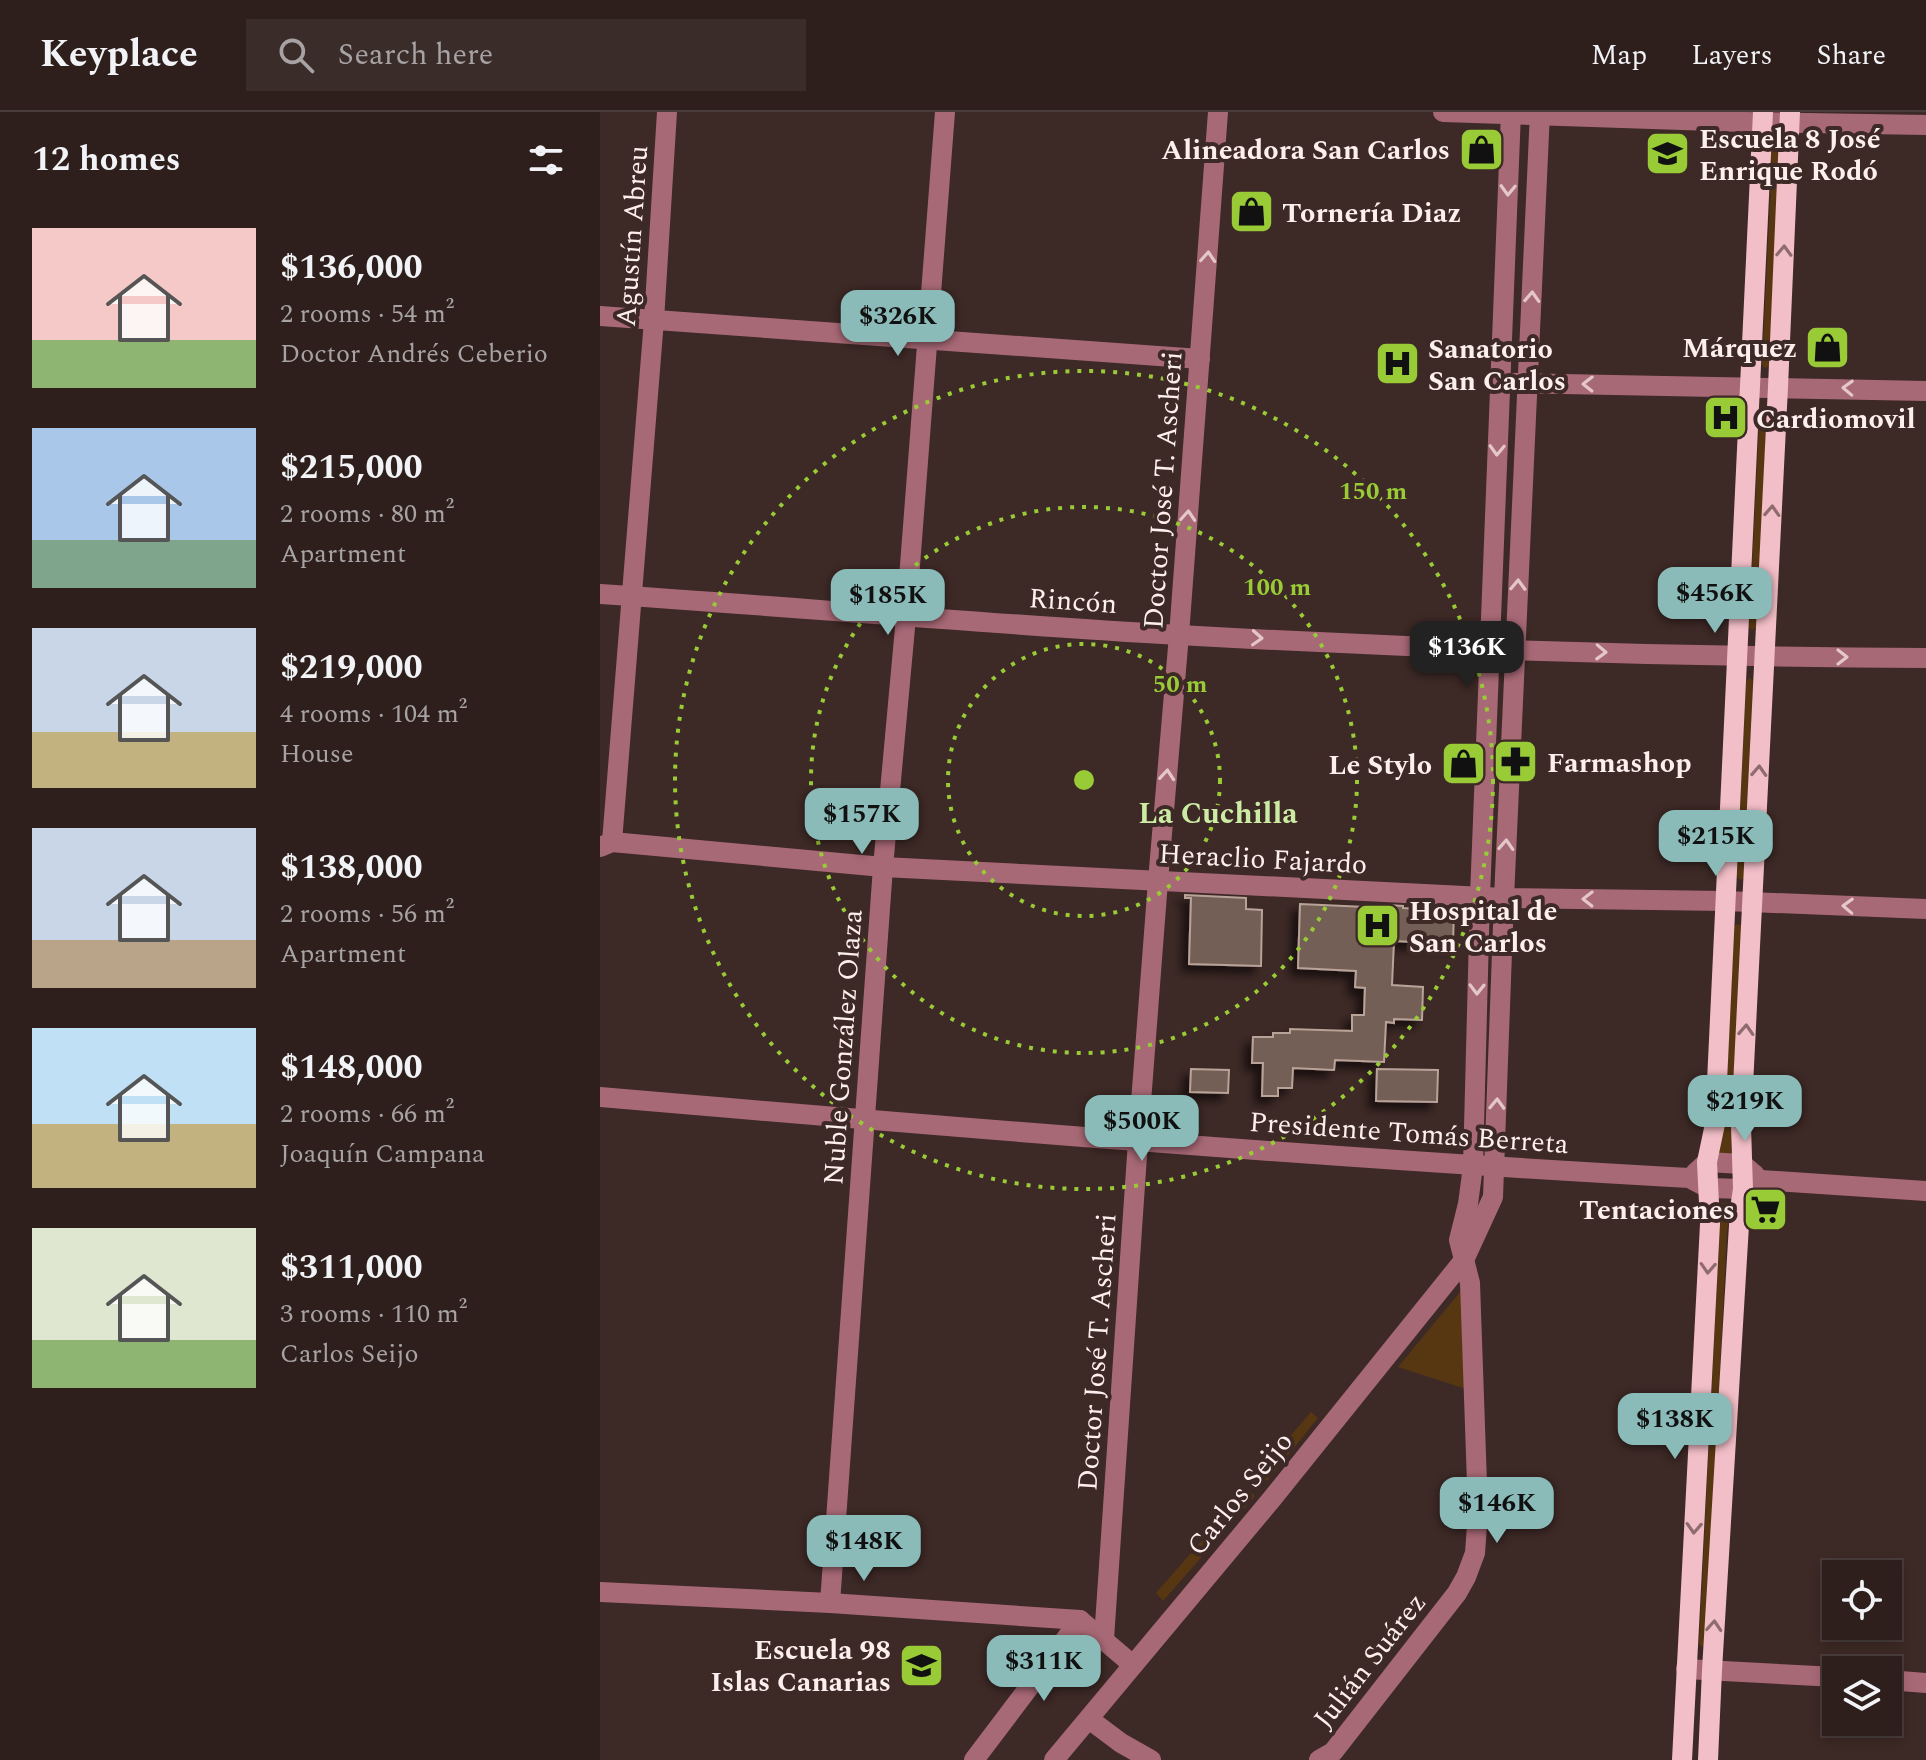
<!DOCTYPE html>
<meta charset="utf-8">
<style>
body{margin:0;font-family:Spectral,serif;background:#3a2c29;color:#f1f3f6;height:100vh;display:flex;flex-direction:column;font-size:30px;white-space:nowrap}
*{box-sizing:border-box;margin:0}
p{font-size:26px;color:#a7a2a3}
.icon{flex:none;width:44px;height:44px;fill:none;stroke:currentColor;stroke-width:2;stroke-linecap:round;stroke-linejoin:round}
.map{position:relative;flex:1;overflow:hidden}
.side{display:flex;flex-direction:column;background:#2e1f1c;width:600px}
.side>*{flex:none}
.buttons{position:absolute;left:1222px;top:1448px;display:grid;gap:16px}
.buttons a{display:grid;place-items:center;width:80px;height:80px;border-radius:0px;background:#2e1f1c;box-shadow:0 4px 12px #0003,0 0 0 2px #493d3b;font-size:40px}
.price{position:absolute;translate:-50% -68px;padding:0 18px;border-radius:16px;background:#8bbbb9;color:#111;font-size:26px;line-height:52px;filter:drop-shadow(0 2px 4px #0008)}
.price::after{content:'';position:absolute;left:50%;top:48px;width:24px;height:18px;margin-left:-12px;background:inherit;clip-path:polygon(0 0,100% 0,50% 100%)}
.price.on{background:#222;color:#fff}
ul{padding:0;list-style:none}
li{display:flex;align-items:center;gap:24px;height:200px;padding:0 32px}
li span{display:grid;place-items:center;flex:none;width:224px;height:160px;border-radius:0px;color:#555}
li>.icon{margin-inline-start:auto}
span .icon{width:96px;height:96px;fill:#fffc;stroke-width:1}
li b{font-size:34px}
h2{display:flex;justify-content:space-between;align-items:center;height:96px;padding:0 32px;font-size:34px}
header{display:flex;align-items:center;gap:48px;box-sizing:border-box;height:112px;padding:0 40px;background:#2e1f1c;border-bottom:2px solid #493d3b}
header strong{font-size:38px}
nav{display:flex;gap:44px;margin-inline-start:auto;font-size:28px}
.search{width:560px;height:72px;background:#3a2c29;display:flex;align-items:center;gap:20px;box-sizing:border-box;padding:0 28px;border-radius:0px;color:#a7a2a3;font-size:30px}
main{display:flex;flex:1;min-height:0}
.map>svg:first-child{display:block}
.green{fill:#573712}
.building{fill:#735e55;stroke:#b9a298;stroke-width:2;filter:url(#shadow)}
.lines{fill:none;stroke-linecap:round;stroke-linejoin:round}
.minor{stroke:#a86976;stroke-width:20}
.major{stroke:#f2bec7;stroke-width:20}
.oneway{stroke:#e4c7c9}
.oneway2{stroke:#8e6c6e}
.ring{fill:none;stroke:#98cb36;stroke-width:4;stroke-dasharray:4 8}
.labels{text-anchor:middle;stroke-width:8;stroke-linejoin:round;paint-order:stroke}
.poi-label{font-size:28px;font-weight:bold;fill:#fdefed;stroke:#3d2926;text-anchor:start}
.street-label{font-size:28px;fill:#fdefed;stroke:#3d2926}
.neighbourhood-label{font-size:30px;font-weight:bold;fill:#cdeca3;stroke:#3d2926}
.centre{fill:#98cb36;stroke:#3d2926;stroke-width:4}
.ring-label{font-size:24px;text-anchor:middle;font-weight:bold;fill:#98cb36;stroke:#3d2926;stroke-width:8;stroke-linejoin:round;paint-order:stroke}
</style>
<header>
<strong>Keyplace</strong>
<div class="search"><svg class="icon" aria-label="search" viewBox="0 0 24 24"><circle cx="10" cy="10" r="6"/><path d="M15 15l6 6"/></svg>Search here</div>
<nav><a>Map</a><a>Layers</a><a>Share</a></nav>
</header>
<main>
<section class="side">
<h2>12 homes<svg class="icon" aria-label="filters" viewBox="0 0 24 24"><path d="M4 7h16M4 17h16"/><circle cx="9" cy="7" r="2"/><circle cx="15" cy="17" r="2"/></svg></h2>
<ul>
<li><span style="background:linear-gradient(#f6c9c9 70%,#8fb573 0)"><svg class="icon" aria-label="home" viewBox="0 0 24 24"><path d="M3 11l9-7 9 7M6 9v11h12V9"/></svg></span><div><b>$136,000</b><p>2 rooms · 54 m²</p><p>Doctor Andrés Ceberio</p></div></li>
<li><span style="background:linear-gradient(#a9c7e8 70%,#7fa58c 0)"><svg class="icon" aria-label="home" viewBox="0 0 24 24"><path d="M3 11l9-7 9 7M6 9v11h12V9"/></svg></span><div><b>$215,000</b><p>2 rooms · 80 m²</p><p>Apartment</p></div></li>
<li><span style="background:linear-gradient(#c9d6e8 65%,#c2b280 0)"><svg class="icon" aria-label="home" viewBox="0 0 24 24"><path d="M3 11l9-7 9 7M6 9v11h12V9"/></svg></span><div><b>$219,000</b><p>4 rooms · 104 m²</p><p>House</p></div></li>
<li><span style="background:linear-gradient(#c9d6e8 70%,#b9a48a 0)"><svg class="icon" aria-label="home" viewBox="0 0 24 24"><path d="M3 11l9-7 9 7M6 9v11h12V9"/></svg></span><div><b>$138,000</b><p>2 rooms · 56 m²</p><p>Apartment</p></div></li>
<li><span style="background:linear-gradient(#bfe0f5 60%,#c2b280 0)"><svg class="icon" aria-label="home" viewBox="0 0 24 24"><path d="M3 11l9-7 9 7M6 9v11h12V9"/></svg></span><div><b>$148,000</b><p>2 rooms · 66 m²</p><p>Joaquín Campana</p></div></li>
<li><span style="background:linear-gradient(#dfe7d0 70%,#8fb573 0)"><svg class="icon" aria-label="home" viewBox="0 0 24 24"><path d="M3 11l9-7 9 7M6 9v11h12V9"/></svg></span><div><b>$311,000</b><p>3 rooms · 110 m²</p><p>Carlos Seijo</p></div></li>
</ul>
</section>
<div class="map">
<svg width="1326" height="1648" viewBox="0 0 1326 1648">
<defs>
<filter id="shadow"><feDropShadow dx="-7" dy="7" stdDeviation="4" flood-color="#0009"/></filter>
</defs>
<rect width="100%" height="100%" fill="#3d2926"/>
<g class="green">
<polygon points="1169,18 1181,19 1169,254 1165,256 1162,253 1172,50 1168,45"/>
<polygon points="1164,294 1167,296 1157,515 1152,518 1149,515 1160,296"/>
<polygon points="1150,566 1153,569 1144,766 1140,768 1137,765 1146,569"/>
<polygon points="1138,812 1142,814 1131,1042 1116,1043 1125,1012 1134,814"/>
<polygon points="1134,1089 1127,1119 1106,1533 1102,1535 1099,1532 1121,1091"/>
<polygon points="861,1179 869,1278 798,1255"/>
<polygon points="711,1300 718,1306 667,1369 658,1361"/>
<polygon points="647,1377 655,1384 563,1489 556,1481"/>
</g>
<g class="building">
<polygon points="585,783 646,786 646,797 662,798 661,854 589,852 591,786 585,786"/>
<polygon points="700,792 788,796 788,793 803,794 803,796 854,799 853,832 794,829 792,873 823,875 822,908 794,907 794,911 786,910 784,950 735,948 734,958 693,956 692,976 678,976 678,984 662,984 663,951 652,951 653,925 673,925 673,921 690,921 690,917 752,919 752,903 764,903 765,876 755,875 756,859 698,856"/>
<polygon points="591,957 629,958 628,981 590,980"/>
<polygon points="777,957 838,958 837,990 776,989"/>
</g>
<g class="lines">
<g class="minor">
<polyline points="843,0 1142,10 1326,13"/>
<polyline points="0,204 600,247"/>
<polyline points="914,271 1326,279"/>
<path d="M0 482C193 495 386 512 579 523 828 537 1077 545 1326 546"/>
<polyline points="12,730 54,208 67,0"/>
<polyline points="0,735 12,730 283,755 904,786 1125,789 1326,797"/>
<path d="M0 985C362 1016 725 1046 1089 1066L1108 1076 1143 1077 1161 1068 1326 1079"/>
<polyline points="1095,1061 1107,1050 1142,1052 1155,1063"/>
<polyline points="0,1480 230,1491 480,1508 533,1553"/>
<polyline points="230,1491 283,755 306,505 345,0"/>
<polyline points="504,1527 538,1029 558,769 579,523 618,0"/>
<polyline points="1086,1557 1236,1565"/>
<polyline points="1288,1568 1326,1571"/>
<polyline points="489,1607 521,1631 551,1648"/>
<polyline points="374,1648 480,1508"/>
<polyline points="454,1648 671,1388 864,1148 893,1085 904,786 940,0"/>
<polyline points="719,1648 733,1640 857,1481 866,1465 875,1441 878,1400 870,1171 859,1128 868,1092 873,1054 880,784 911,0"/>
</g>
<g class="major">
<path d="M1082 1648 1110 1112 1107 1050 1115 1012C1130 674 1147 337 1163 0"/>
<polyline points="1108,1648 1112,1558 1140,1097 1143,1077 1141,1014 1178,275 1190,0"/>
</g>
</g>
<defs><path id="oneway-chevron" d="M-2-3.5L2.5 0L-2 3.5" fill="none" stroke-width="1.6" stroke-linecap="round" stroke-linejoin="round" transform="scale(2)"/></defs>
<g class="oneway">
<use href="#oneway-chevron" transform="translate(908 78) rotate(92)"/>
<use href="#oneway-chevron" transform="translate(608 145) rotate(-86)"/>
<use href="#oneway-chevron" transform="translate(932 185) rotate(-87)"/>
<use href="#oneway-chevron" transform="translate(988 272) rotate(-179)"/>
<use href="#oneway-chevron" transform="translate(1248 276) rotate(-178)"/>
<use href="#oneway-chevron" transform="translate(897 338) rotate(92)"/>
<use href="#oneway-chevron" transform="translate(588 404) rotate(-86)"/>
<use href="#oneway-chevron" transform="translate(918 473) rotate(-88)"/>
<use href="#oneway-chevron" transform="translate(657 526) rotate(3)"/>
<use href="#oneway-chevron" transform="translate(1001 540) rotate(2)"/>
<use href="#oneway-chevron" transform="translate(1242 545)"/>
<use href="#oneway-chevron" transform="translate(567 663) rotate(-85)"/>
<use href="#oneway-chevron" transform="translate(906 733) rotate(-87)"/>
<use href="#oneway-chevron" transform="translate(988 787) rotate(-179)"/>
<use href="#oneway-chevron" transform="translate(1248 794) rotate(-178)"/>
<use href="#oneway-chevron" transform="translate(877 877) rotate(91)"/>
<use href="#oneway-chevron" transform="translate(897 992) rotate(-88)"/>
</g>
<g class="oneway2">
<use href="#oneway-chevron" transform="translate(1184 139) rotate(-88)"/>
<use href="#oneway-chevron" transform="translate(1172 399) rotate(-87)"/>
<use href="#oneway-chevron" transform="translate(1159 659) rotate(-87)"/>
<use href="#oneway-chevron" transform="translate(1146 918) rotate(-87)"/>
<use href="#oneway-chevron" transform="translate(1108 1156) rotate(93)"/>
<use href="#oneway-chevron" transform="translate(1094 1416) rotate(93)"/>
<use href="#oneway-chevron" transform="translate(1114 1514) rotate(-86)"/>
</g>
<g class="ring">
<circle cx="484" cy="668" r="136"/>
<circle cx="484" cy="668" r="273"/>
<circle cx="484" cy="668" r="409"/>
</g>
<defs>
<symbol id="shop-square" viewBox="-11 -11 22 22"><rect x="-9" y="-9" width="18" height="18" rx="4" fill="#98cb36" stroke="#3d2926"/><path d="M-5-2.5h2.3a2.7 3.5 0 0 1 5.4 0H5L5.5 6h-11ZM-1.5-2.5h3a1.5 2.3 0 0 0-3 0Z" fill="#111"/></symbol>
<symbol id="school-square" viewBox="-11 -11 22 22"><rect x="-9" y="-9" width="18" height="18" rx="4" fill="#98cb36" stroke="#3d2926"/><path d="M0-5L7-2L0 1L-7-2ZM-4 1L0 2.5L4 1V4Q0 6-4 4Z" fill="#111"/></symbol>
<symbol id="hospital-square" viewBox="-11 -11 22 22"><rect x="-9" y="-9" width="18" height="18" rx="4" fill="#98cb36" stroke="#3d2926"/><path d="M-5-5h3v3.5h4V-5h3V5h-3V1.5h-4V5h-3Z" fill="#111"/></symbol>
<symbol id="pharmacy-square" viewBox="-11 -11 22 22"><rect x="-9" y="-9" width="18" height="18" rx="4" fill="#98cb36" stroke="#3d2926"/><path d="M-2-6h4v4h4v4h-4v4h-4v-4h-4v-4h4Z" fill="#111"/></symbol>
<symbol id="supermarket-square" viewBox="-11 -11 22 22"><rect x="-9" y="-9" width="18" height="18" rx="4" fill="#98cb36" stroke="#3d2926"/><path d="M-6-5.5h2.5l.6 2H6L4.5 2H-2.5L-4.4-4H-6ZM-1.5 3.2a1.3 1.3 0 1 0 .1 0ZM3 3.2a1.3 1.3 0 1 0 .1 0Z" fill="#111"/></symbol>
</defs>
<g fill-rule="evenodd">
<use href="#shop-square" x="856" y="12" width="51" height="51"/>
<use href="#school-square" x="1042" y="16" width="51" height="51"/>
<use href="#shop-square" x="626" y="74" width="51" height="51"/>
<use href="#shop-square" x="1202" y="210" width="51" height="51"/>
<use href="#hospital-square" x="772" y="226" width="51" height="51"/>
<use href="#hospital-square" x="1100" y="280" width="51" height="51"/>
<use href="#pharmacy-square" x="890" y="624" width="51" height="51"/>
<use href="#shop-square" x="838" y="626" width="51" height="51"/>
<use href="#hospital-square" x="752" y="788" width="51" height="51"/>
<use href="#supermarket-square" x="1140" y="1072" width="51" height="51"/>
<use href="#school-square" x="296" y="1528" width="51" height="51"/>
</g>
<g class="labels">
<g class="poi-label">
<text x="1099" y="36">Escuela 8 José<tspan x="1099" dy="32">Enrique Rodó</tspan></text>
<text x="850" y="47" text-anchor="end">Alineadora San Carlos</text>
<text x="682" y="110">Tornería Diaz</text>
<text x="1197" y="245" text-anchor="end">Márquez</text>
<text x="828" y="246">Sanatorio<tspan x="828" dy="32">San Carlos</tspan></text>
<text x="1156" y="316">Cardiomovil</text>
<text x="947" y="660">Farmashop</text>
<text x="832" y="662" text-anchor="end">Le Stylo</text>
<text x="809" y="808">Hospital de<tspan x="809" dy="32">San Carlos</tspan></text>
<text x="1135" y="1107" text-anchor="end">Tentaciones</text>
<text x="291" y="1547" text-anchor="end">Escuela 98<tspan x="291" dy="32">Islas Canarias</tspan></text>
</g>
<g class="street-label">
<text transform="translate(31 124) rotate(-86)" y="10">Agustín Abreu</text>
<text transform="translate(562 378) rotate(-86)" y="10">Doctor José T. Ascheri</text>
<text transform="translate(473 488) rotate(4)" y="10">Rincón</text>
<text transform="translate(663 746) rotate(3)" y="10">Heraclio Fajardo</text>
<text transform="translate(242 935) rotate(-86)" y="10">Nuble González Olaza</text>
<text transform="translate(809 1020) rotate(4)" y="10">Presidente Tomás Berreta</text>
<text transform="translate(496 1240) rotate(-86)" y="10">Doctor José T. Ascheri</text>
<text transform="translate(639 1381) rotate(-51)" y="10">Carlos Seijo</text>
<text transform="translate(769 1548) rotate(-52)" y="10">Julián Suárez</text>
</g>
<g class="neighbourhood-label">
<text x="618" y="711">La Cuchilla</text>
</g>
</g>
<circle cx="484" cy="668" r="12" class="centre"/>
<g class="ring-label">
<text x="773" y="387">150 m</text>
<text x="677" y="483">100 m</text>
<text x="580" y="580">50 m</text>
</g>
</svg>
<div class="buttons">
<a><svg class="icon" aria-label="locate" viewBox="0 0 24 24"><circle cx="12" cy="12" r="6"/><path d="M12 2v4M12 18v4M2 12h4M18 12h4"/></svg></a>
<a><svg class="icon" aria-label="layers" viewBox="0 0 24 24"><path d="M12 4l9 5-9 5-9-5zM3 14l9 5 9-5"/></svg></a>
</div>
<b class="price" style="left:298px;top:246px">$326K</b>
<b class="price" style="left:1115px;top:523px">$456K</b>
<b class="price" style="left:288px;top:525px">$185K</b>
<b class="price on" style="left:867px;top:577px">$136K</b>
<b class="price" style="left:262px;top:744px">$157K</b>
<b class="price" style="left:1116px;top:766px">$215K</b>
<b class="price" style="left:1145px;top:1031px">$219K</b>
<b class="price" style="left:542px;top:1051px">$500K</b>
<b class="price" style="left:1075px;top:1349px">$138K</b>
<b class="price" style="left:897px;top:1433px">$146K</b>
<b class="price" style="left:264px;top:1471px">$148K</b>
<b class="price" style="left:444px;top:1591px">$311K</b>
</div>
</main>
